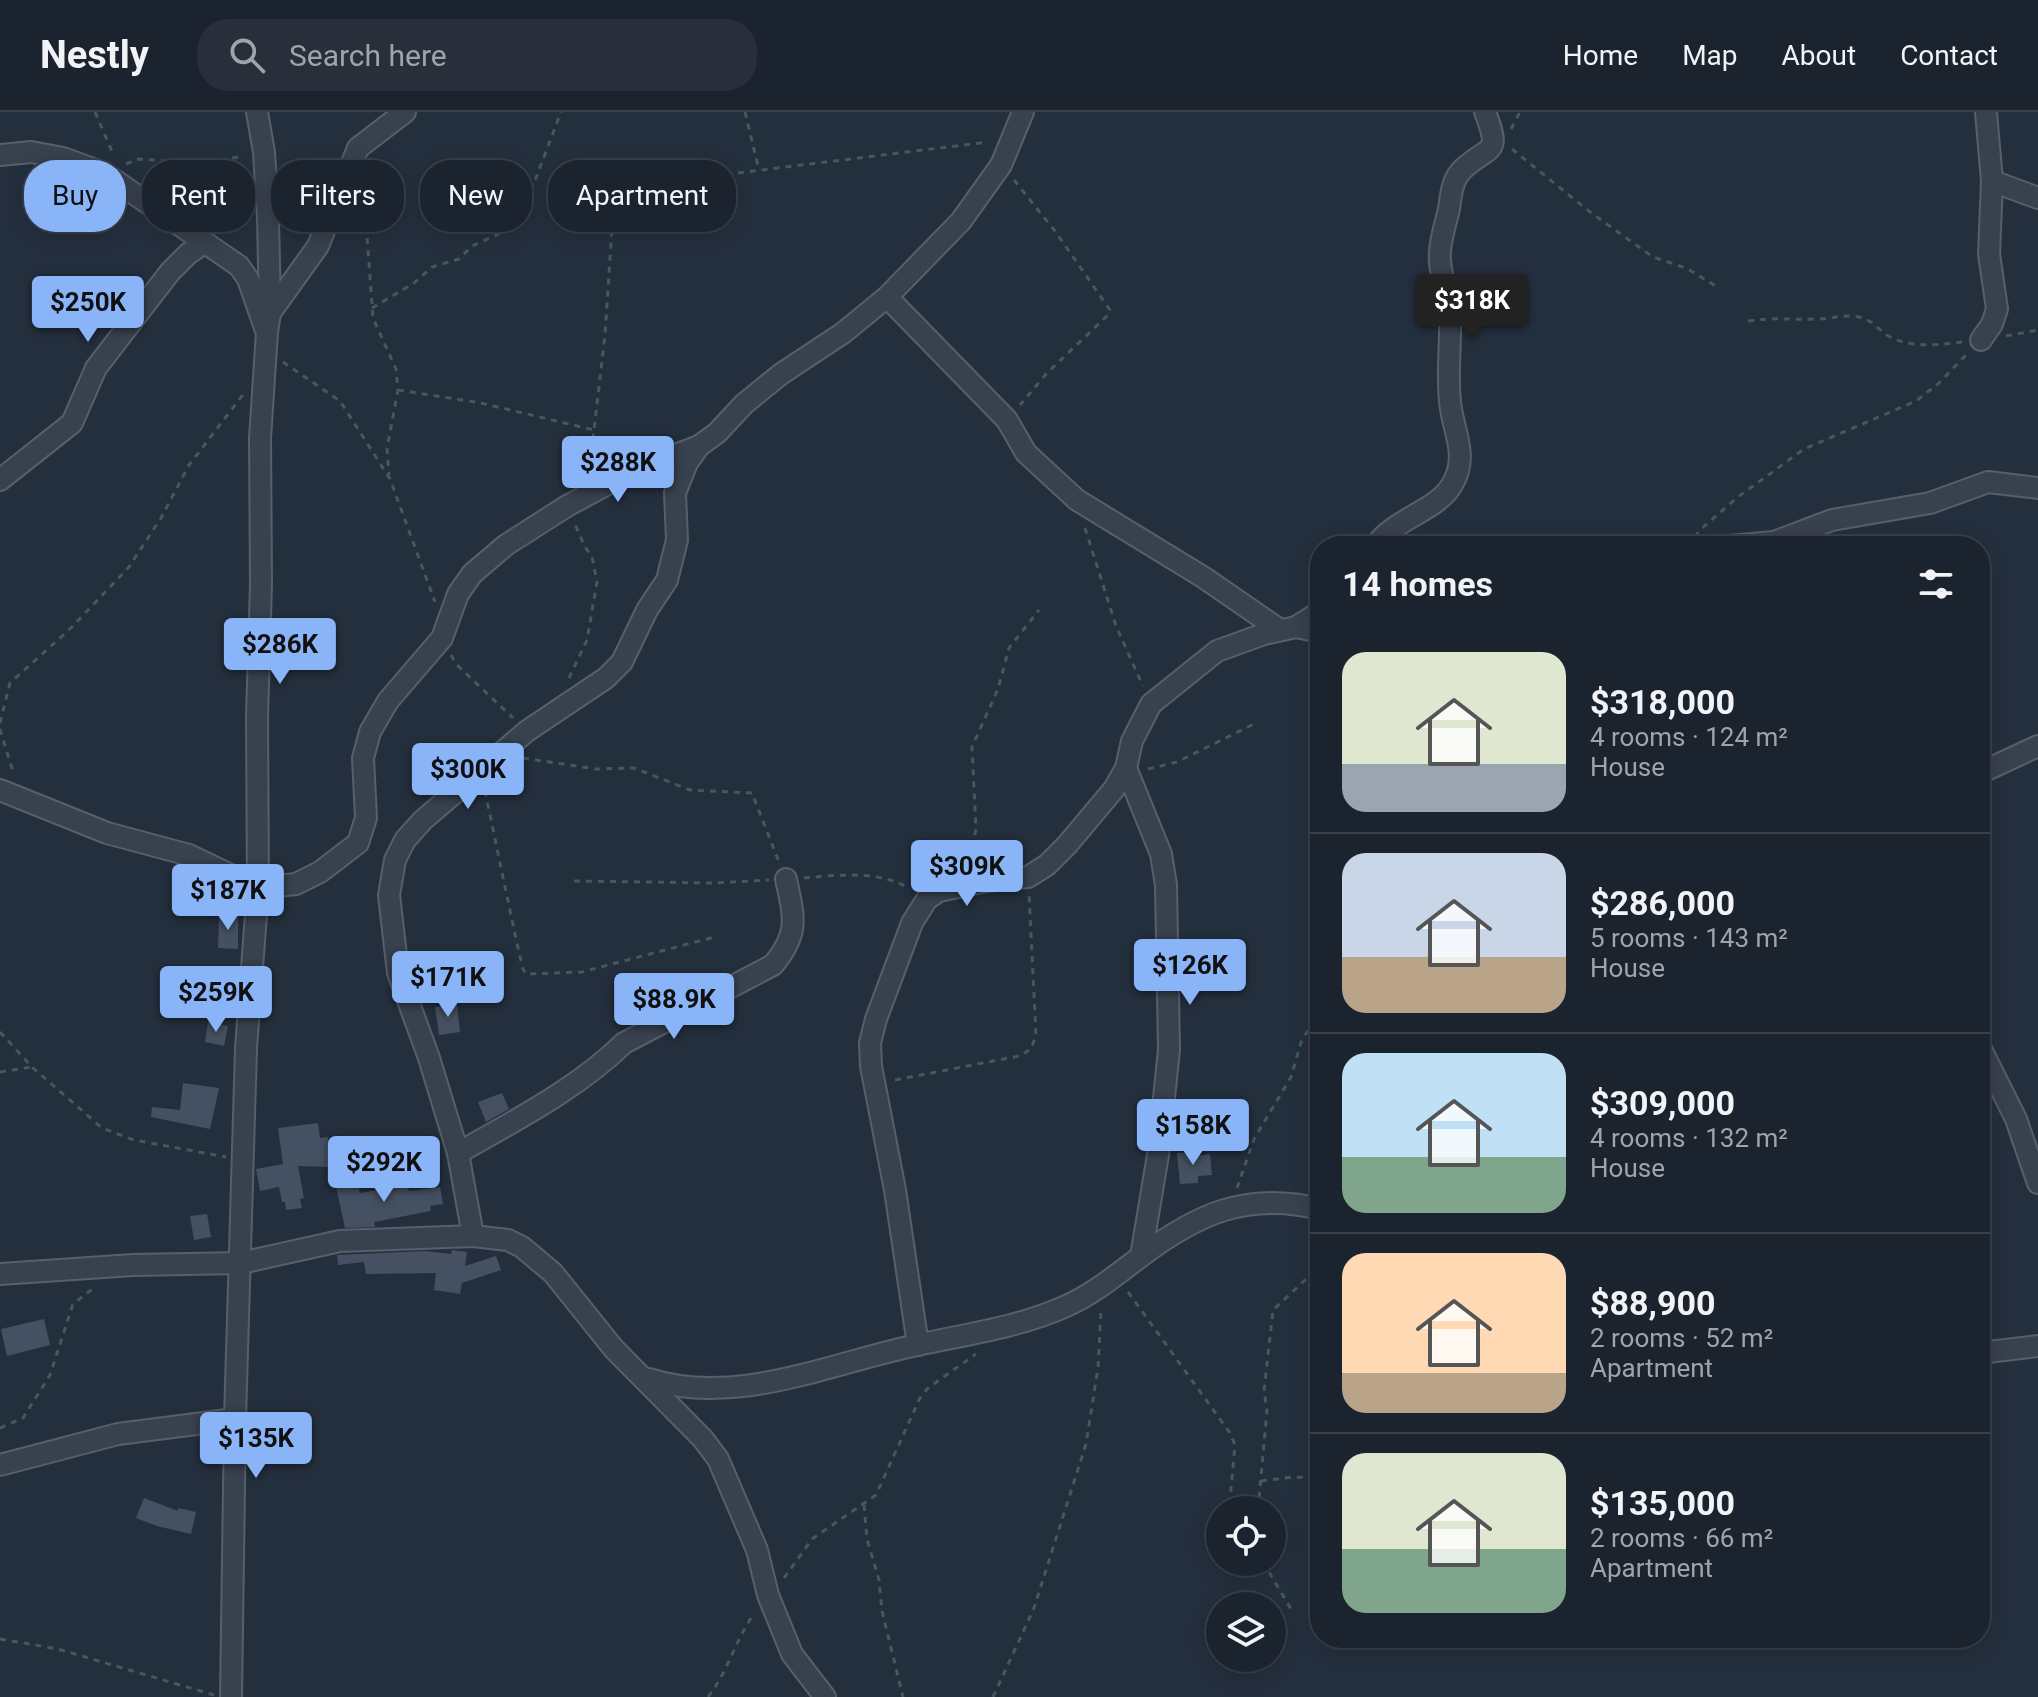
<!DOCTYPE html>
<meta charset="utf-8">
<style>
body{margin:0;font-family:Roboto,sans-serif;background:#282f3a;color:#f1f3f6;height:100vh;display:flex;flex-direction:column;font-size:30px;white-space:nowrap}
*{box-sizing:border-box;margin:0}
p{font-size:26px;color:#a0a4aa}
.icon{flex:none;width:44px;height:44px;fill:none;stroke:currentColor;stroke-width:2;stroke-linecap:round;stroke-linejoin:round}
.map{position:relative;flex:1;overflow:hidden}
.side{position:absolute;left:1310px;top:424px;width:680px;height:1112px;display:flex;flex-direction:column;background:#1b232e;border-radius:32px;box-shadow:0 4px 20px #0003,0 0 0 2px #39404a}
.side>*{flex:none}
.guide{position:absolute;left:24px;top:48px;width:760px;height:72px;display:flex;gap:16px}
.fabs{position:absolute;left:1206px;top:1384px;display:grid;gap:16px}
.fabs a{display:grid;place-items:center;width:80px;height:80px;border-radius:50%;background:#1b232e;box-shadow:0 4px 20px #0003,0 0 0 2px #39404a;font-size:40px}
.price{position:absolute;translate:-50% -68px;padding:0 18px;border-radius:8px;background:#8ab4f8;color:#111;font-size:26px;line-height:52px;filter:drop-shadow(0 2px 4px #0008)}
.price::after{content:'';position:absolute;left:50%;top:48px;width:24px;height:18px;margin-left:-12px;background:inherit;clip-path:polygon(0 0,100% 0,50% 100%)}
.price.on{background:#222;color:#fff}
ul{padding:0;list-style:none}
li{display:flex;align-items:center;gap:24px;height:200px;padding:0 32px}
li+li{border-top:2px solid #39404a}
li span{display:grid;place-items:center;flex:none;width:224px;height:160px;border-radius:24px;color:#555}
li>.icon{margin-inline-start:auto}
span .icon{width:96px;height:96px;fill:#fffc;stroke-width:1}
li b{font-size:34px}
h2{display:flex;justify-content:space-between;align-items:center;height:96px;padding:0 32px;font-size:34px}
.chip{padding:0 28px;border-radius:32px;background:#1b232e;box-shadow:0 4px 20px #0003,0 0 0 2px #39404a;font-size:28px;line-height:72px}
.chip.on{background:#8ab4f8;color:#111}
header{display:flex;align-items:center;gap:48px;box-sizing:border-box;height:112px;padding:0 40px;background:#1b232e;border-bottom:2px solid #39404a}
header strong{font-size:38px}
nav{display:flex;gap:44px;margin-inline-start:auto;font-size:28px}
.search{width:560px;height:72px;background:#282f3a;display:flex;align-items:center;gap:20px;box-sizing:border-box;padding:0 28px;border-radius:32px;color:#a0a4aa;font-size:30px}
.map>svg:first-child{display:block}
.building{fill:#455162}
.lines{fill:none;stroke-linecap:round;stroke-linejoin:round}
.minor-casing{stroke:#565f6c;stroke-width:24}
.path{stroke:#44595c;stroke-width:3;stroke-dasharray:6 6;stroke-linecap:butt}
.minor{stroke:#38414e;stroke-width:20}
</style>
<header>
<strong>Nestly</strong>
<div class="search"><svg class="icon" aria-label="search" viewBox="0 0 24 24"><circle cx="10" cy="10" r="6"/><path d="M15 15l6 6"/></svg>Search here</div>
<nav><a>Home</a><a>Map</a><a>About</a><a>Contact</a></nav>
</header>
<div class="map">
<svg width="2038" height="1585" viewBox="0 0 2038 1585">
<rect width="100%" height="100%" fill="#242f3e"/>
<g class="building">
<polygon points="219,802 238,803 238,837 218,836"/>
<polygon points="457,892 460,920 439,923 435,895"/>
<polygon points="208,910 228,914 224,934 205,930"/>
<polygon points="183,971 219,976 210,1017 151,1005 152,995 180,998"/>
<polygon points="502,981 509,997 486,1010 478,990"/>
<polygon points="318,1011 320,1026 328,1025 330,1055 298,1054 304,1086 300,1087 302,1096 286,1098 285,1090 282,1090 279,1075 260,1079 256,1057 283,1052 278,1016"/>
<polygon points="1193,1040 1194,1044 1210,1042 1212,1063 1198,1064 1198,1071 1180,1072 1177,1041"/>
<polygon points="357,1070 360,1081 407,1072 409,1079 440,1075 443,1092 430,1094 431,1099 374,1110 375,1115 345,1116 336,1075"/>
<polygon points="207,1102 211,1125 194,1128 190,1104"/>
<polygon points="452,1138 467,1140 465,1154 496,1144 501,1158 462,1171 460,1182 434,1178 436,1161 366,1162 364,1150 338,1153 337,1143 425,1139 451,1142"/>
<polygon points="44,1207 50,1233 7,1244 1,1217"/>
<polygon points="144,1386 178,1399 178,1396 196,1400 191,1422 157,1414 136,1406"/>
</g>
<g class="lines">
<defs>
<g id="minor">
<polyline points="0,43 31,40 63,46 104,61 239,154 248,167 265,216"/>
<polyline points="1992,69 2038,86"/>
<polyline points="887,185 1007,308 1026,341 1077,388 1203,465 1280,518"/>
<polyline points="270,201 318,134 358,36 405,0"/>
<polyline points="1981,228 1992,212 1997,197 1989,142 1992,69 1986,0"/>
<polyline points="0,368 72,311 96,256 170,160 188,142 204,131"/>
<path d="M1375 434C1397 404 1440 399 1454 369 1467 344 1455 322 1451 297 1446 268 1451 235 1450 205 1449 183 1438 161 1440 139 1441 125 1446 110 1449 97 1451 83 1452 67 1463 57 1490 32 1502 44 1485 0"/>
<polyline points="1729,434 1774,430 1832,408 1930,391 1988,370 2038,376"/>
<polyline points="1296,515 1320,500"/>
<polyline points="1126,656 1161,742 1166,773 1169,938 1158,1043 1141,1144"/>
<polyline points="1980,661 2038,634"/>
<polyline points="0,678 107,721 189,743 258,776 296,772 320,760 358,731 366,706 363,646 370,620 388,589 442,526 458,482 472,462 506,433 567,394 628,361 699,334 717,321 744,292 781,262 843,221 887,185 961,109 1001,53 1023,0"/>
<polyline points="1980,935 2016,1007 2038,1071"/>
<path d="M458 1041C514 1009 577 977 624 931L773 853C800 821 794 805 786 767"/>
<polyline points="473,1124 458,1041 429,946 398,861 389,783 395,748 405,728 423,708 527,619 606,566 622,550 647,498 667,468 677,428 675,381 687,351 699,334"/>
<polyline points="0,1162 133,1153 241,1151 340,1129 473,1124 508,1128 522,1135 553,1161 614,1237 703,1327 718,1347 757,1438 768,1483 792,1542 825,1585"/>
<polyline points="918,1233 895,1078 871,954 870,931 876,907 912,811 927,787 939,779 987,769 1028,765 1047,753 1067,733 1114,677 1126,656 1132,629 1151,592 1217,539 1264,522 1296,515 1320,520"/>
<polyline points="1980,1241 2038,1234"/>
<path d="M649 1267C736 1295 831 1251 917 1233 967 1222 1016 1216 1064 1195 1092 1183 1115 1164 1140 1145 1197 1102 1247 1079 1320 1097"/>
<polyline points="0,1353 118,1322 235,1307"/>
<polyline points="231,1585 235,1307 246,936 258,776 257,604 261,472 260,326 267,220 270,201 268,106 264,40 257,0"/>
</g>
</defs>
<use href="#minor" class="minor-casing"/>
<g class="path">
<polyline points="95,0 114,44"/>
<polyline points="745,0 759,58"/>
<polyline points="1511,17 1520,0"/>
<polyline points="1512,37 1590,100 1653,145 1686,156 1719,176"/>
<polyline points="126,52 138,47 201,52 244,44"/>
<polyline points="1014,68 1055,119 1110,198 1108,203 1047,261 1020,293"/>
<polyline points="356,92 367,124 373,206 396,257 398,278 387,336 389,363"/>
<polyline points="372,196 414,171 432,155 459,147 472,134 499,122 508,106 526,92 561,0"/>
<path d="M1748 209C1774 205 1791 208 1816 207 1831 207 1844 202 1859 205 1872 207 1879 219 1890 225 1913 236 1938 233 1963 230"/>
<polyline points="2006,224 2038,218"/>
<polyline points="283,250 340,289 390,367 435,490"/>
<polyline points="398,278 481,291 594,318"/>
<polyline points="586,363 591,344 605,223 614,85 621,78 632,74 988,30"/>
<polyline points="1085,416 1116,514 1143,574"/>
<polyline points="1687,434 1701,417 1738,385 1804,337 1916,289 1938,272 1967,242"/>
<polyline points="451,543 456,552 513,606"/>
<polyline points="569,566 587,528 597,470 592,445 585,435 575,412"/>
<polyline points="0,611 10,571 71,516 129,455 161,406 189,353 245,280"/>
<polyline points="0,617 14,663"/>
<polyline points="523,646 596,657 634,656 690,678 752,681 779,750"/>
<polyline points="1148,657 1177,650 1254,612"/>
<polyline points="485,679 516,827 523,857 526,862 582,860 718,824"/>
<polyline points="959,755 973,733 976,717 972,635 998,577 1009,536 1039,498"/>
<path d="M804 766C838 763 880 758 910 777"/>
<polyline points="574,769 714,771 769,768"/>
<polyline points="0,920 32,955 102,1016 134,1028 226,1045"/>
<polyline points="0,960 32,955"/>
<polyline points="895,968 1019,944 1031,937 1036,923 1029,782"/>
<polyline points="1237,1076 1254,1027 1291,965 1302,927 1320,902"/>
<polyline points="1128,1180 1230,1321 1235,1333 1229,1398"/>
<polyline points="0,1316 23,1306 50,1263 73,1192 95,1175"/>
<polyline points="1261,1369 1293,1365 1320,1366"/>
<polyline points="864,1393 867,1427 879,1468 882,1499 903,1585"/>
<polyline points="1258,1398 1267,1298 1264,1279 1273,1198 1320,1154"/>
<polyline points="1263,1450 1291,1497"/>
<polyline points="784,1466 812,1427 876,1383 920,1286 928,1276 976,1242"/>
<polyline points="0,1527 58,1537 214,1583"/>
<path d="M708 1585C728 1560 735 1528 754 1502"/>
<polyline points="993,1585 1034,1496 1086,1332 1098,1256 1101,1199"/>
</g>
<use href="#minor" class="minor"/>
</g>
</svg>
<div class="fabs">
<a><svg class="icon" aria-label="locate" viewBox="0 0 24 24"><circle cx="12" cy="12" r="6"/><path d="M12 2v4M12 18v4M2 12h4M18 12h4"/></svg></a>
<a><svg class="icon" aria-label="layers" viewBox="0 0 24 24"><path d="M12 4l9 5-9 5-9-5zM3 14l9 5 9-5"/></svg></a>
</div>
<b class="price on" style="left:1472px;top:230px">$318K</b>
<b class="price" style="left:88px;top:232px">$250K</b>
<b class="price" style="left:618px;top:392px">$288K</b>
<b class="price" style="left:280px;top:574px">$286K</b>
<b class="price" style="left:468px;top:699px">$300K</b>
<b class="price" style="left:967px;top:796px">$309K</b>
<b class="price" style="left:228px;top:820px">$187K</b>
<b class="price" style="left:1190px;top:895px">$126K</b>
<b class="price" style="left:448px;top:907px">$171K</b>
<b class="price" style="left:216px;top:922px">$259K</b>
<b class="price" style="left:674px;top:929px">$88.9K</b>
<b class="price" style="left:1193px;top:1055px">$158K</b>
<b class="price" style="left:384px;top:1092px">$292K</b>
<b class="price" style="left:256px;top:1368px">$135K</b>
<div class="guide">
<a class="chip on">Buy</a>
<a class="chip">Rent</a>
<a class="chip">Filters</a>
<a class="chip">New</a>
<a class="chip">Apartment</a>
</div>
<section class="side">
<h2>14 homes<svg class="icon" aria-label="filters" viewBox="0 0 24 24"><path d="M4 7h16M4 17h16"/><circle cx="9" cy="7" r="2"/><circle cx="15" cy="17" r="2"/></svg></h2>
<ul>
<li><span style="background:linear-gradient(#dfe7d0 70%,#9aa5b1 0)"><svg class="icon" aria-label="home" viewBox="0 0 24 24"><path d="M3 11l9-7 9 7M6 9v11h12V9"/></svg></span><div><b>$318,000</b><p>4 rooms · 124 m²</p><p>House</p></div></li>
<li><span style="background:linear-gradient(#c9d6e8 65%,#b9a48a 0)"><svg class="icon" aria-label="home" viewBox="0 0 24 24"><path d="M3 11l9-7 9 7M6 9v11h12V9"/></svg></span><div><b>$286,000</b><p>5 rooms · 143 m²</p><p>House</p></div></li>
<li><span style="background:linear-gradient(#bfe0f5 65%,#7fa58c 0)"><svg class="icon" aria-label="home" viewBox="0 0 24 24"><path d="M3 11l9-7 9 7M6 9v11h12V9"/></svg></span><div><b>$309,000</b><p>4 rooms · 132 m²</p><p>House</p></div></li>
<li><span style="background:linear-gradient(#ffd9b3 75%,#b9a48a 0)"><svg class="icon" aria-label="home" viewBox="0 0 24 24"><path d="M3 11l9-7 9 7M6 9v11h12V9"/></svg></span><div><b>$88,900</b><p>2 rooms · 52 m²</p><p>Apartment</p></div></li>
<li><span style="background:linear-gradient(#dfe7d0 60%,#7fa58c 0)"><svg class="icon" aria-label="home" viewBox="0 0 24 24"><path d="M3 11l9-7 9 7M6 9v11h12V9"/></svg></span><div><b>$135,000</b><p>2 rooms · 66 m²</p><p>Apartment</p></div></li>
</ul>
</section>
</div>
